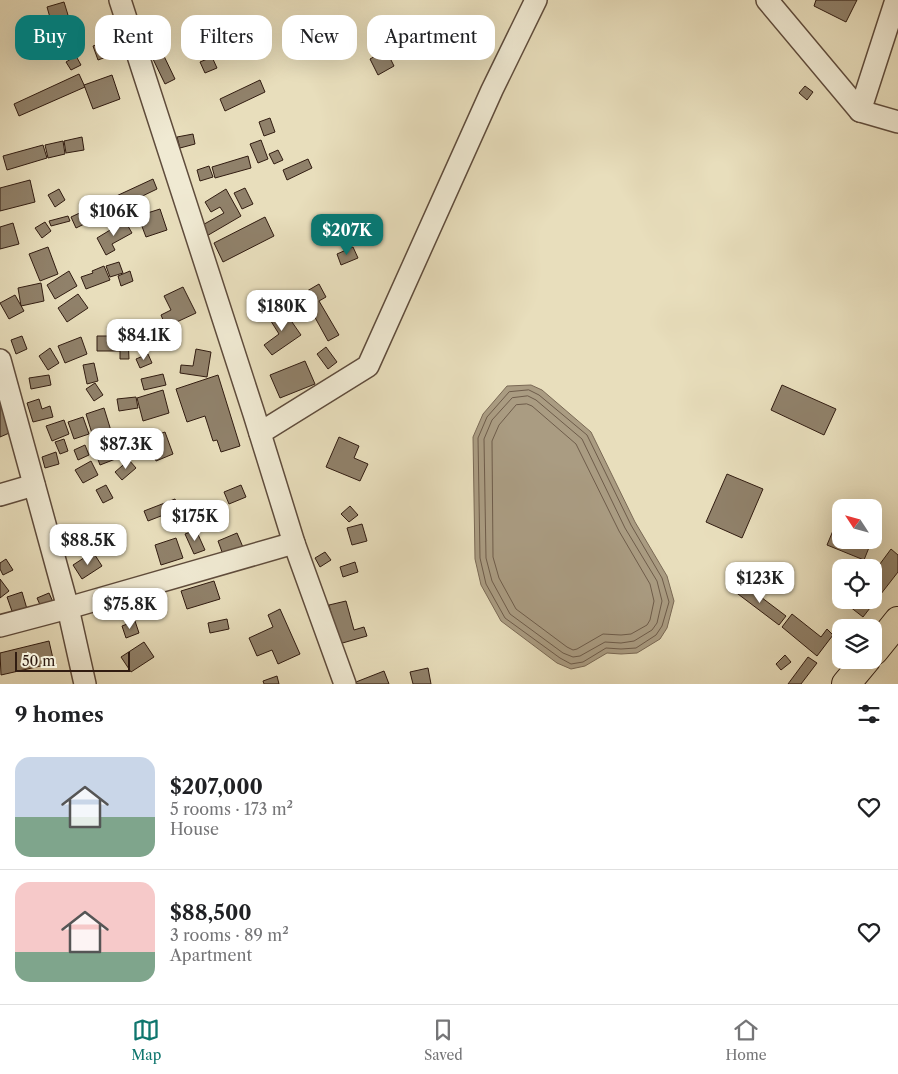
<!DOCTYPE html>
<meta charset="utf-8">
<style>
body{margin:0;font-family:"Libre Caslon Text",serif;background:#f2f2f2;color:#202124;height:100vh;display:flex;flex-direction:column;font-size:19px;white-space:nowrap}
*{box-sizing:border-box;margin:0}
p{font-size:16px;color:#757577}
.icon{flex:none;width:28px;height:28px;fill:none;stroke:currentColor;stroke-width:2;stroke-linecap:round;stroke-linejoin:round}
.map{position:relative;height:684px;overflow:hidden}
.details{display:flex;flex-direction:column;background:#fff;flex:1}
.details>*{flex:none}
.guide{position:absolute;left:15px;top:15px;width:500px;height:45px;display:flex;gap:10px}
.needle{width:32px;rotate:306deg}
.buttons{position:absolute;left:832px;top:499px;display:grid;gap:10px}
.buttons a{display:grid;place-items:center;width:50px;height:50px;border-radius:10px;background:#fff;box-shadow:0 5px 20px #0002;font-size:25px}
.scale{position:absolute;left:15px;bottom:12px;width:115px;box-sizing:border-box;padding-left:5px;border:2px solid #311c11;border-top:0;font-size:14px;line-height:18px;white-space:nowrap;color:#311c11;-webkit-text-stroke:4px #f0ead3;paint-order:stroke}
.price{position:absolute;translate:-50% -42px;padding:0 11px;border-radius:10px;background:#fff;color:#222;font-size:16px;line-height:32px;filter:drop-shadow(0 1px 2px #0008)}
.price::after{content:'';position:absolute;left:50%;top:30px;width:15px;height:11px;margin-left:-8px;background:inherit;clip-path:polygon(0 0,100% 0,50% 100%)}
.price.active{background:#0f766e;color:#fff}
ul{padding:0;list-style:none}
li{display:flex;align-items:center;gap:15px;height:125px;padding:0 15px}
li+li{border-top:1px solid #e0e0e0}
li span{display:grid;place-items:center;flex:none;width:140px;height:100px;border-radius:15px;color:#555}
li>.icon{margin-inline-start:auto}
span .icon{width:60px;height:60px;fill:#fffc;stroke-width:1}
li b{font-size:21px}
h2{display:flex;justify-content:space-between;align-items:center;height:60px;padding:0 15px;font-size:21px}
.tag{padding:0 18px;border-radius:15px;background:#fff;box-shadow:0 5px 20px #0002;font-size:18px;line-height:45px}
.tag.active{background:#0f766e;color:#fff}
.tab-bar{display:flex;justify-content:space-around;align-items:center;height:70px;border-top:1px solid #e0e0e0;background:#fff;font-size:14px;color:#757577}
.tab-bar a{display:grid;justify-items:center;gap:2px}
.tab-bar .active{color:#0f766e}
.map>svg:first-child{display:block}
.water{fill:#aa9c82;stroke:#7a6955}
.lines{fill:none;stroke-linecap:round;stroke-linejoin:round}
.shore{stroke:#6e5c4a;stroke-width:1}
.building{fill:#90816a;stroke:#311c11}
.minor-casing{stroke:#5f4c3c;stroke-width:24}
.highway-casing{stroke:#311c11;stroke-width:30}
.minor{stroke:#f0ead3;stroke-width:21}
.highway{stroke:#e8debc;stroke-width:28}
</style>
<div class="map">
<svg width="898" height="684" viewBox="0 0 898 684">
<rect width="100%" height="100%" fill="#e8debc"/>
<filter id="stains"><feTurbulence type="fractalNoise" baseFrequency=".004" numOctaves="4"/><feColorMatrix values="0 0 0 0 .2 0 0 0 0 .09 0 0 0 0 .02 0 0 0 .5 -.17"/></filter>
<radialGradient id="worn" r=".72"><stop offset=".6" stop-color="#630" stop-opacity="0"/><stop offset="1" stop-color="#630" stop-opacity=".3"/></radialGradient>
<polygon class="water" points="531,385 542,390 591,432 635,522 667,576 674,601 667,628 660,639 637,653 621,654 607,653 585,666 571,669 557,663 501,621 481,585 475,559 473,437 483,414 507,386"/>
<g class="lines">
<g class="shore">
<polygon points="529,390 539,395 587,435 631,525 662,578 669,602 662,626 656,635 636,648 621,649 606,648 583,662 571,664 560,658 505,618 486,584 480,558 478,438 487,417 509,392"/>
<polygon points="528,396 536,400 582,439 625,528 657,581 662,601 657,623 652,630 634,641 621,643 605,642 580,656 573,657 563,653 510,614 492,581 486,558 484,439 492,420 512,398"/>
<polygon points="527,404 532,406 576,444 619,531 650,584 654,601 650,620 647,625 631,634 621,635 603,634 577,649 573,650 567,647 516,609 499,578 493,557 492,441 499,425 516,405"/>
</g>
</g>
<g class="building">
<polygon points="816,0 857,0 846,22 814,6"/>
<polygon points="64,2 68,15 51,21 47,7"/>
<polygon points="215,19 217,32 206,33 204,21"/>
<polygon points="77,30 81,41 61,49 57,39"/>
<polygon points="104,42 109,56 98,60 93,46"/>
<polygon points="386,50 394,66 378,75 370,59"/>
<polygon points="162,52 175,79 165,84 152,57"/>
<polygon points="76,56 81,65 71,70 66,62"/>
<polygon points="212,57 217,68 205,73 200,62"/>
<polygon points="79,74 85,87 19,116 14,104"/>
<polygon points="112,75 120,99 93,109 84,85"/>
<polygon points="260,80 265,92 225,111 220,99"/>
<polygon points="805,86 813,92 807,100 799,93"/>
<polygon points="270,118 275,132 264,136 259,122"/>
<polygon points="193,134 195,144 180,148 177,137"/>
<polygon points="82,137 84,150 66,153 64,141"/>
<polygon points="261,140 268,159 258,163 250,144"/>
<polygon points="63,141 65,154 48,158 45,145"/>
<polygon points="43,145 47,158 7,170 3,156"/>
<polygon points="278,150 283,160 274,164 269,154"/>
<polygon points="248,156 251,168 215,178 212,167"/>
<polygon points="308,159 312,168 287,180 283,170"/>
<polygon points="209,166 213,177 200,181 197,170"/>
<polygon points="153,179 157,189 76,228 71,217"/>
<polygon points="30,180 35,202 0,211 0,188"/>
<polygon points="245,188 253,204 242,209 234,193"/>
<polygon points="59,189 65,200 55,207 48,195"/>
<polygon points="226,189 241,216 205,237 199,227 224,213 220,207 211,212 205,202"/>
<polygon points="160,209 167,230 146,237 138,216"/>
<polygon points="68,216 70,221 51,226 49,221"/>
<polygon points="265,217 274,236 223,262 214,243"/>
<polygon points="125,221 132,233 112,244 115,250 106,255 97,238"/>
<polygon points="45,222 51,231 42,238 35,228"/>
<polygon points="13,223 19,244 0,249 0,227"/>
<polygon points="48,247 58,274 40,281 29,254"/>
<polygon points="353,247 358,258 341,265 337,254"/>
<polygon points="119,262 123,273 110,277 106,266"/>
<polygon points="104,266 110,280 86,289 81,277 93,273 92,271"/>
<polygon points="69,271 77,286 55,299 47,285"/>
<polygon points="130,271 133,281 121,286 118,276"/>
<polygon points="41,283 44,301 21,306 18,288"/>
<polygon points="319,284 326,297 319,301 339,335 328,341 302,294"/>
<polygon points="183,287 196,313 166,327 161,315 171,310 164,296"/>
<polygon points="78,294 88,308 67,322 58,308"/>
<polygon points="15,295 24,311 9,319 0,303"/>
<polygon points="283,309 301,335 272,355 264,345 279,334 269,318"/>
<polygon points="22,336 27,349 16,354 11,340"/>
<polygon points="97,336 128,336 129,359 120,359 120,351 97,351"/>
<polygon points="81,337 87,354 65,363 58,346"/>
<polygon points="326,347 337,362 328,369 317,354"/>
<polygon points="50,348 59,363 48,370 39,356"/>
<polygon points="196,349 211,352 207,377 180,373 181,365 193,366"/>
<polygon points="148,354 152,363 140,368 136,359"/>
<polygon points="305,361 315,384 280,398 270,375"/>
<polygon points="94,363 98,381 87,384 83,365"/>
<polygon points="163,374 166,385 144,390 141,379"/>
<polygon points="49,375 51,385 31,389 29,378"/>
<polygon points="218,375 240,446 221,452 217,440 213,441 205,416 187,422 176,389"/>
<polygon points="95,383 103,395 94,401 86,389"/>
<polygon points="782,385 836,409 824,435 771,410"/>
<polygon points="163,390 169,413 143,421 137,398"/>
<polygon points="136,397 138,408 119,411 117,399"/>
<polygon points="0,399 14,431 0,437"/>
<polygon points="39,399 42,409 50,406 53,417 33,422 27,403"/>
<polygon points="104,408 112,434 94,440 86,414"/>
<polygon points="83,417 89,434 74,439 68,422"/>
<polygon points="64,420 69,434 52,441 46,426"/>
<polygon points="165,432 173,454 156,461 148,438"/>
<polygon points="339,437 359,446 354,458 368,464 360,481 326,467"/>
<polygon points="64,439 68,451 60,454 55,442"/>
<polygon points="85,445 89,455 78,460 74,450"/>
<polygon points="114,447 118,458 100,465 96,454"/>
<polygon points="56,452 59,464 45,468 42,457"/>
<polygon points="129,460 136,468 122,480 115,472"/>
<polygon points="91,461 98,475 83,483 75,470"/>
<polygon points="727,474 763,489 742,538 706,522"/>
<polygon points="106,485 113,498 103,503 96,490"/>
<polygon points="241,485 246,497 229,504 224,492"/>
<polygon points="175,499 179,509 148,521 144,511"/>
<polygon points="350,506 358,515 349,522 341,514"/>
<polygon points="837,521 841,522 841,540 872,540 864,560 827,545"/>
<polygon points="362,524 367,541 352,545 347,528"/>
<polygon points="196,530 205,550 194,554 185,534"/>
<polygon points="237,533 245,552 225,560 218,541"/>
<polygon points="176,538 183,558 161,565 155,545"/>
<polygon points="891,549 898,555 898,572 863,617 840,599 841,597 841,600 874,600 874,572"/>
<polygon points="93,552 102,566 82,579 73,565"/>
<polygon points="325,552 331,560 320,567 315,558"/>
<polygon points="6,559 13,570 3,575 0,569 0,563"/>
<polygon points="355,562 358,572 343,577 340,567"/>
<polygon points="0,579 9,591 0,598"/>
<polygon points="214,581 220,599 187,609 181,591"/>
<polygon points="741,582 786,616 779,625 734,591"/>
<polygon points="22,592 27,609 13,614 7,597"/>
<polygon points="49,593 53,602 41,607 37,598"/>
<polygon points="346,601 354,630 364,627 367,636 339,644 329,605"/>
<polygon points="280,609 300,654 278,664 272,650 257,656 249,638 273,627 268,615"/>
<polygon points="792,614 821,637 827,629 833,635 817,656 782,627"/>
<polygon points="227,619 229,629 210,633 208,623"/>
<polygon points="135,621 139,633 126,638 122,626"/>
<polygon points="49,641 54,663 1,675 0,653"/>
<polygon points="144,642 154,657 131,672 121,657"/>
<polygon points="785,655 791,662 781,670 776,664"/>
<polygon points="808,657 817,663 801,684 788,684"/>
<polygon points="428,668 431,684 413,684 410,672"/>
<polygon points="384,671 389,684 357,684 356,682"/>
<polygon points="277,676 279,684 264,684 263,681"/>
</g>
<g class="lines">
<defs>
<g id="minor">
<polyline points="120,0 254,414 294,543 345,684"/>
<polyline points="767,0 860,111 898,122"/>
<polyline points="860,111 896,0"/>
<polyline points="0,360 68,608 85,684"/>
<polyline points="260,433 368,366 492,90 536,0"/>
<polyline points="0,495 34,485"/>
<polyline points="0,626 68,608 294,543"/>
</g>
<g id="highway">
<polyline points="874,651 898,621"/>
<polyline points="846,684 866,660"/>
</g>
</defs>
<use href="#minor" class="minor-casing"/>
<use href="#highway" class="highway-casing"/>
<use href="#minor" class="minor"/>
<use href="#highway" class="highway"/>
</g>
<rect width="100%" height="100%" filter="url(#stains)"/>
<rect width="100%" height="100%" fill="url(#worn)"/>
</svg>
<div class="buttons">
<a><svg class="needle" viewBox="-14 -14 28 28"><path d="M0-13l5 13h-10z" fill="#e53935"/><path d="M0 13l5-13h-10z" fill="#757577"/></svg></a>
<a><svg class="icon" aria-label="locate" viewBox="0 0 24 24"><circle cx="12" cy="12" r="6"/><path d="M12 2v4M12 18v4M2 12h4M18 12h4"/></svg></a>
<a><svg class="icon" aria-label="layers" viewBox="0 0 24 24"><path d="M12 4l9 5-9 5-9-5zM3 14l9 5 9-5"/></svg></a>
</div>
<div class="scale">50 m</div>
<b class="price" style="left:114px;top:237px">$106K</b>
<b class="price active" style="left:347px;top:256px">$207K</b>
<b class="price" style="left:282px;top:332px">$180K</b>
<b class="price" style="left:144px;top:361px">$84.1K</b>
<b class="price" style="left:126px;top:470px">$87.3K</b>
<b class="price" style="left:195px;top:542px">$175K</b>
<b class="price" style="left:88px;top:566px">$88.5K</b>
<b class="price" style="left:760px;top:604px">$123K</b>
<b class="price" style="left:130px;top:630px">$75.8K</b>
<div class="guide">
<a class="tag active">Buy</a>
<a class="tag">Rent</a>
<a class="tag">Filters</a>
<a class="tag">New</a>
<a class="tag">Apartment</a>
</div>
</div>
<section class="details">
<h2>9 homes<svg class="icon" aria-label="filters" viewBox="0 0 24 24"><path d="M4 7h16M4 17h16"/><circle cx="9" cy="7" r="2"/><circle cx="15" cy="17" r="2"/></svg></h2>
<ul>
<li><span style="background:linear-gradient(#c9d6e8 60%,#7fa58c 0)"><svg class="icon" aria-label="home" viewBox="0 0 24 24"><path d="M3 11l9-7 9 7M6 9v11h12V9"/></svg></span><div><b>$207,000</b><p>5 rooms · 173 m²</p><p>House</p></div><svg class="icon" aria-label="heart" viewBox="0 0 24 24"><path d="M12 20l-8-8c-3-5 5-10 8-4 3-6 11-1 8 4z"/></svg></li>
<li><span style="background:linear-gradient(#f6c9c9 70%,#7fa58c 0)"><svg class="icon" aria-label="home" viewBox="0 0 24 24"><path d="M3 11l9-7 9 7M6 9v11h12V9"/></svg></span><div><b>$88,500</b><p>3 rooms · 89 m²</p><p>Apartment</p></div><svg class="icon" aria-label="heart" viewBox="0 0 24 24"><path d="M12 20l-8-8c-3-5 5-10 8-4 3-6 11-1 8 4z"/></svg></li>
</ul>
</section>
<nav class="tab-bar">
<a class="active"><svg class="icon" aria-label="map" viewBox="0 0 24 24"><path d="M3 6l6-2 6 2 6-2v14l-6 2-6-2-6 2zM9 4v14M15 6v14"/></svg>Map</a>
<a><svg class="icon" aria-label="saved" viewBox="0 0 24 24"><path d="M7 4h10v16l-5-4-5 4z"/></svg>Saved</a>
<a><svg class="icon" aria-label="home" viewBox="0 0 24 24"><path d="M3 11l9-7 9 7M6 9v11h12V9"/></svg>Home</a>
</nav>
